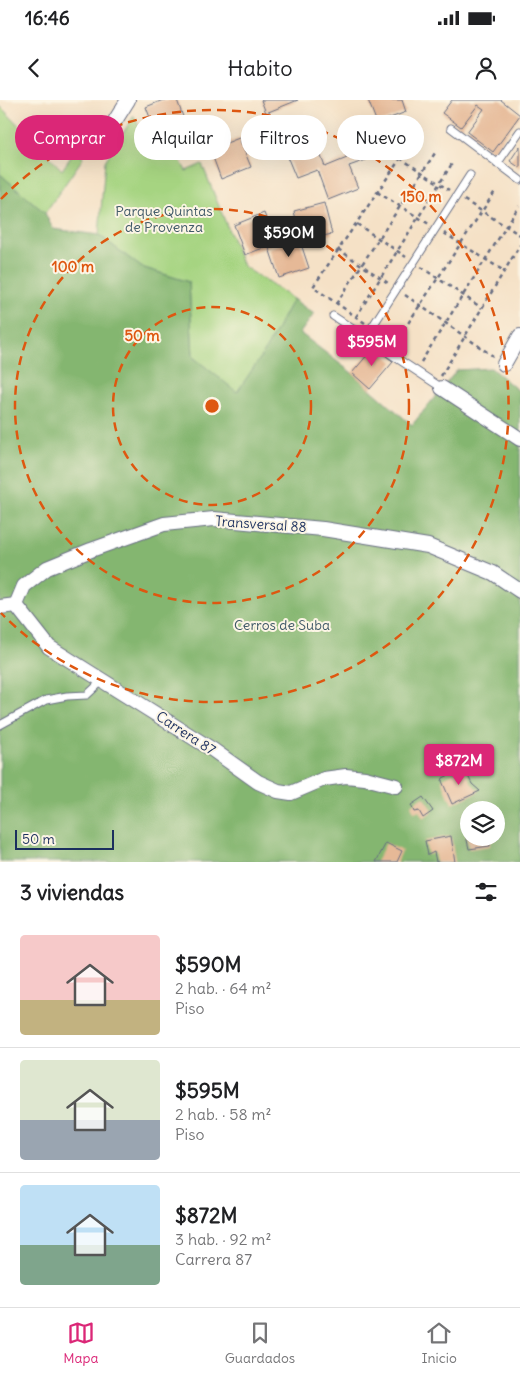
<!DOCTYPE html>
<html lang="es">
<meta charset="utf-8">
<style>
body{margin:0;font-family:Delius,sans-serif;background:#f2f2f2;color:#202124;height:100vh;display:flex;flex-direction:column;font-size:19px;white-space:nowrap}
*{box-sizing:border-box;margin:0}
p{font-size:16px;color:#757577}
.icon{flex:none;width:28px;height:28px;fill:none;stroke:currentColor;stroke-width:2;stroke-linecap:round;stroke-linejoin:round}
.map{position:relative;height:762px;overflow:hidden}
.sheet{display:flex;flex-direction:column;background:#fff;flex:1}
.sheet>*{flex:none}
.top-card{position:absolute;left:15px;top:15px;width:490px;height:45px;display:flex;gap:10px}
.buttons{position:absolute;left:460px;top:701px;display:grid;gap:10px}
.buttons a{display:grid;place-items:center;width:45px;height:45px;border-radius:50%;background:#fff;box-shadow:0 5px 20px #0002;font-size:25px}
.scale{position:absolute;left:15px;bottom:12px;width:99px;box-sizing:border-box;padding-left:5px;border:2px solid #1b2f5e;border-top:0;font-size:14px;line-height:18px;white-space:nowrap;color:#1b2f5e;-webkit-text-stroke:4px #fcf5e5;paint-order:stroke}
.price{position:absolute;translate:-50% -42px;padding:0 11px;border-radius:5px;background:#db2777;color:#fff;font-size:16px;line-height:32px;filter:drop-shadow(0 1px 2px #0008)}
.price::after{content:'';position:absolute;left:50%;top:30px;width:15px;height:11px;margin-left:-8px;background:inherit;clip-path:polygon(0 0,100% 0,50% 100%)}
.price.current{background:#222;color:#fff}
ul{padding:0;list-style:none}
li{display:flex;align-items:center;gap:15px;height:125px;padding:0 20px}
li+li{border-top:1px solid #e0e0e0}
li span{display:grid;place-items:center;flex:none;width:140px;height:100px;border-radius:5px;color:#555}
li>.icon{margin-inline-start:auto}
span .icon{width:60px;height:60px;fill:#fffc;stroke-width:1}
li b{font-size:21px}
h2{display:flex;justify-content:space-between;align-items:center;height:60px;padding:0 20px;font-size:21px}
.pill{padding:0 18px;border-radius:22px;background:#fff;box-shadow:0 5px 20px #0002;font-size:18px;line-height:45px}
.pill.current{background:#db2777;color:#fff}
.status{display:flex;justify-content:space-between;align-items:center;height:35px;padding:0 25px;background:#fff;direction:ltr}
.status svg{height:14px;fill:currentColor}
header{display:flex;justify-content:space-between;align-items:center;height:65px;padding:0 20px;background:#fff;font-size:22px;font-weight:600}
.menu{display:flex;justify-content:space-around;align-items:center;height:70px;border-top:1px solid #e0e0e0;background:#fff;font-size:14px;color:#757577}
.menu a{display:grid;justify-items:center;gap:2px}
.menu .current{color:#db2777}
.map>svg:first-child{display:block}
.green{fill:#a6d481;stroke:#608270}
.forest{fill:#84b66f;stroke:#507266;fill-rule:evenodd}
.building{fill:#e6b997}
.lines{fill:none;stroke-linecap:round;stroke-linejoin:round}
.lane-casing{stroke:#676d82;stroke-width:9}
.street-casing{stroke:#676d82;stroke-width:16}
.path{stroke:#676d82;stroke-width:2.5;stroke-dasharray:4 4;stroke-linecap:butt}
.lane{stroke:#fff;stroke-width:7}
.street{stroke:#fff;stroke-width:14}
.ring{fill:none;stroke:#de5710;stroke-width:2.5;stroke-dasharray:9 6}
.labels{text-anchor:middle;stroke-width:4;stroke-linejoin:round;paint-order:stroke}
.park-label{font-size:14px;fill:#3e5867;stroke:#fcf5e5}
.street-label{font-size:14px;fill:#1b2f5e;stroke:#fcf5e5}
.centre{fill:#de5710;stroke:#fcf5e5;stroke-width:2.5}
.ring-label{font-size:15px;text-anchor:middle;font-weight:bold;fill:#de5710;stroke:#fcf5e5;stroke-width:4;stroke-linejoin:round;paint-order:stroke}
</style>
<div class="status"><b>16:46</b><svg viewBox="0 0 49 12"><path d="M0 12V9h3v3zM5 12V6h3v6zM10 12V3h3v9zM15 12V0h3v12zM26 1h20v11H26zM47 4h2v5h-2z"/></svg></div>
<header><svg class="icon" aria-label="back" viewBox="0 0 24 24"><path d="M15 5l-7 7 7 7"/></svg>Habito<svg class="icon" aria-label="person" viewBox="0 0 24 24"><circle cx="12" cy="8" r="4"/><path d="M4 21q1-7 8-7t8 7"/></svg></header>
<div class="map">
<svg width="520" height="762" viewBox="0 0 520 762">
<rect width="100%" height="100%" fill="#fcf5e5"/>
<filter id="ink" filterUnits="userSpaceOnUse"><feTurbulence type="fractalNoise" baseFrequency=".02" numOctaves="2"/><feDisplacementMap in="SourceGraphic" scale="10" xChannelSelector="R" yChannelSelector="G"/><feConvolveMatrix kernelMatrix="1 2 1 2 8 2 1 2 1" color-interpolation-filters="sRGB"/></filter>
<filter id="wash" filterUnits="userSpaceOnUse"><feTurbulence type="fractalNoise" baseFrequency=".0096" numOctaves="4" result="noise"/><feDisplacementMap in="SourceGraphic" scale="20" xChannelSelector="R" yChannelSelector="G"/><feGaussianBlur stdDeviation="1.12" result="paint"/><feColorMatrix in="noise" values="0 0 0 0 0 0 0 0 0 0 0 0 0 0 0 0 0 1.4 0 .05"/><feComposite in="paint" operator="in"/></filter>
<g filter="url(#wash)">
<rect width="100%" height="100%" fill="#f5e1c6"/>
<g class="green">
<polygon points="0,6 62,70 76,49 83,58 45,113 0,74"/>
<polygon points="134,16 151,52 172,44 186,71 202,64 243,166 293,199 265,251 237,293 193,257 189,182 141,167 99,135 105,61"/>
</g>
<path class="forest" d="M0 74 45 113 53 129 99 135 141 167 189 182 193 257 237 292 265 251 293 199 314 214 300 233 352 273 412 325 457 270 491 268 520 292V762H0ZM469 710H496V738H469Z"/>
<g id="blocks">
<g class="building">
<polygon points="163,0 177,0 186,25 208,16 219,46 239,38 251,67 221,79 210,49 189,57 178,28 157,36 146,7"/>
<polygon points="261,0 298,0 266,13"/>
<polygon points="368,0 402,0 406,12 377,23"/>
<polygon points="452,0 501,0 520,15 493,52 467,32 484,9 478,5 461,27 442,13"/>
<polygon points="368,25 380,55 349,66 358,88 328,100 317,70 296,78 284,49 314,37 325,67 347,58 339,37"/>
<polygon points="520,46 520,68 510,61"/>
<polygon points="324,103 332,134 301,141 294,111"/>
<polygon points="264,113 276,143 245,155 234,125"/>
<polygon points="299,138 309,168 279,178 269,148"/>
<polygon points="375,246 393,262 370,289 352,273"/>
<polygon points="464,668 472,684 480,691 452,704 442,681 443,678"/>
<polygon points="423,697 433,711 423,718 419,711 414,712 411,705"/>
<polygon points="469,719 469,738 493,738 495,740 490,742 490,746 469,749 463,722"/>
<polygon points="451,736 455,762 436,762 434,752 428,755 425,741"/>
<polygon points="386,743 402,751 397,762 376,762"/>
</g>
</g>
</g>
<g filter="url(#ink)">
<use href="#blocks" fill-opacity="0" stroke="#676d82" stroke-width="1"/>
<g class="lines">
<defs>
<g id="lane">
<polyline points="451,28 520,80"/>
<polyline points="497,64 520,31"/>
<polyline points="333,216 442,288"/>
<polyline points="365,238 470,75"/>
<polyline points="0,625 46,600 67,596 87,595 103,580"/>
</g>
<g id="street">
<polyline points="98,48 128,0"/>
<polyline points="504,264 520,236"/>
<polyline points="442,288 520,339"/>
<polyline points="16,505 24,486 47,468 91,450 164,424 214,419 323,429 428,446 493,473 520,491"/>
<polyline points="16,505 49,547 213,650 258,682 278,691 291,693 324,679 346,676 365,678 396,686"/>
<polyline points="0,507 16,505"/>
</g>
</defs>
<use href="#lane" class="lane-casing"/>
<use href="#street" class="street-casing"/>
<g class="path">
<polyline points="400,58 449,90"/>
<polyline points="377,92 429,124"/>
<polyline points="464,100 520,135"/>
<polyline points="357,124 406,157"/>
<polyline points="444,133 504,171"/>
<polyline points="338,149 388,183"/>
<polyline points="421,167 482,208"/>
<polyline points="405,195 493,256"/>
<polyline points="336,204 435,53"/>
<polyline points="356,217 453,62"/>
<polyline points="365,223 313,187 421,28"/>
<polyline points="380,233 400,247"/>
<polyline points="395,243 496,90"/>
<polyline points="421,262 519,106"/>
<polyline points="441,276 520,145"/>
</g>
<use href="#lane" class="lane"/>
<use href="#street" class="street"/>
</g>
</g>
<g class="ring">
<circle cx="212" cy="306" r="99"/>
<circle cx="212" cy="306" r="197"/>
<path d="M1 99A296 296 0 1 1 1 513"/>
</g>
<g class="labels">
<g class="park-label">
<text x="164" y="116">Parque Quintas<tspan x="164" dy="16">de Provenza</tspan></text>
<text x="282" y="530">Cerros de Suba</text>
</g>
<g class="street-label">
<text transform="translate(261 424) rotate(4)" y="5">Transversal 88</text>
<text transform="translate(186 633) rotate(33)" y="5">Carrera 87</text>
</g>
</g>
<circle cx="212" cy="306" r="8" class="centre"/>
<g class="ring-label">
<text x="421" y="102">150 m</text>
<text x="73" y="172">100 m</text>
<text x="142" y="241">50 m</text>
</g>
</svg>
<div class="buttons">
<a><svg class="icon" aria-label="layers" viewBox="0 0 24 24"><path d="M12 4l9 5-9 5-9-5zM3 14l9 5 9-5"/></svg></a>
</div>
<div class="scale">50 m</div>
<b class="price current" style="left:289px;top:158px">$590M</b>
<b class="price" style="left:372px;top:267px">$595M</b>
<b class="price" style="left:459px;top:686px">$872M</b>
<div class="top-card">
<a class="pill current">Comprar</a>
<a class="pill">Alquilar</a>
<a class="pill">Filtros</a>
<a class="pill">Nuevo</a>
</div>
</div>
<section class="sheet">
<h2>3 viviendas<svg class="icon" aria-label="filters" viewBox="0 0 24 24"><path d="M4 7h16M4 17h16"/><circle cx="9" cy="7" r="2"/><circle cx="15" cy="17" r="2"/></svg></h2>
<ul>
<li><span style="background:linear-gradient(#f6c9c9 65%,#c2b280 0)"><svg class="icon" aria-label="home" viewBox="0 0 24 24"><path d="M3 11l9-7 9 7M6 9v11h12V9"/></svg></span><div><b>$590M</b><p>2 hab. · 64 m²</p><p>Piso</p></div></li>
<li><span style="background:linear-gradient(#dfe7d0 60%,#9aa5b1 0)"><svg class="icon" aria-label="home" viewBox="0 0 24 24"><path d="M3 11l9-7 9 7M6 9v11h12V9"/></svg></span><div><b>$595M</b><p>2 hab. · 58 m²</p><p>Piso</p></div></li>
<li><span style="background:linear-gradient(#bfe0f5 60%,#7fa58c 0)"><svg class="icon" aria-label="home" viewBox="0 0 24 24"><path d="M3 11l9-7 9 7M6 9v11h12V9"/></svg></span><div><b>$872M</b><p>3 hab. · 92 m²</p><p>Carrera 87</p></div></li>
</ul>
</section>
<nav class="menu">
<a class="current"><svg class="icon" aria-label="map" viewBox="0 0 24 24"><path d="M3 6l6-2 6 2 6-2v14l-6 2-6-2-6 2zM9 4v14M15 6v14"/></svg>Mapa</a>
<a><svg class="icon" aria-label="saved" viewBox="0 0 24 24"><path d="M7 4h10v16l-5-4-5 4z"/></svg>Guardados</a>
<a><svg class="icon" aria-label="home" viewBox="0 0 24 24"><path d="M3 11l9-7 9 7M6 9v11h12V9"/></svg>Inicio</a>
</nav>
